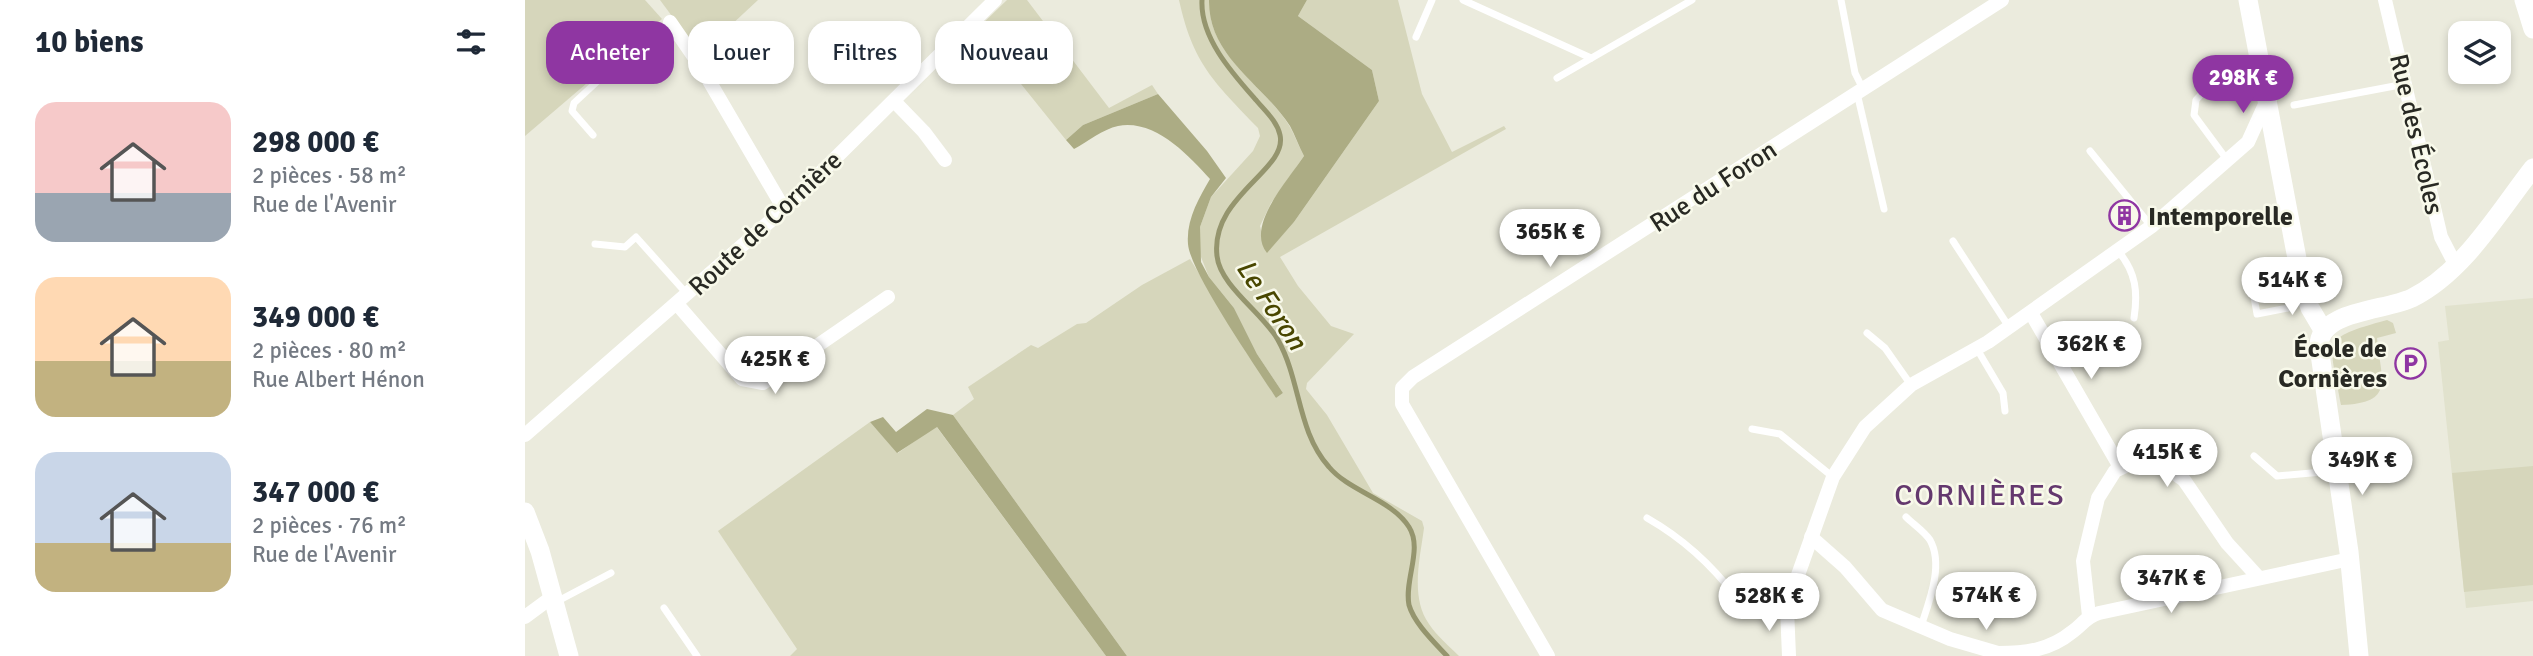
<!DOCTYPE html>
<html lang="fr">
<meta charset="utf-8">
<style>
body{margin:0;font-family:Signika,sans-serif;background:#f2f2f3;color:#1f2937;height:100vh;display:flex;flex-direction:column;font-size:26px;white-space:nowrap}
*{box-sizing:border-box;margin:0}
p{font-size:23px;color:#747a83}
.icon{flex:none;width:38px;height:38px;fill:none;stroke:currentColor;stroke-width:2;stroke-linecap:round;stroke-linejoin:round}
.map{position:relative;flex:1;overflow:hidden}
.sheet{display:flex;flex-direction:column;background:#fff;width:525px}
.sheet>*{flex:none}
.top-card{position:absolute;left:21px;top:21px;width:665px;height:63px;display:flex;gap:14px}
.controls{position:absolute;left:1923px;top:21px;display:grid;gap:14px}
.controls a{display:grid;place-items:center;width:63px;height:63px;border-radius:14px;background:#fff;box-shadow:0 4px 10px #0003;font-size:35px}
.price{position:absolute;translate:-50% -60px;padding:0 16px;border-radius:24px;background:#fff;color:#222;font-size:23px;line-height:46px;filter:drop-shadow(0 2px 4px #0008)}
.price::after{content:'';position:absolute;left:50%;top:42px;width:21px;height:16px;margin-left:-10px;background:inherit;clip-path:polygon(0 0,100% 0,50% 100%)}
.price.current{background:#8f36a2;color:#fff}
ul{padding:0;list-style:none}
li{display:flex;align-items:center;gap:21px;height:175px;padding:0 35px}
li span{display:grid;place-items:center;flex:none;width:196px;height:140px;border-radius:21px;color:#555}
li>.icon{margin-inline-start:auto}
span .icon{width:84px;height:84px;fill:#fffc;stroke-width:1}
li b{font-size:30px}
h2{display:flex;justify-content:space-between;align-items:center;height:84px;padding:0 35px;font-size:30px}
.pill{padding:0 24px;border-radius:21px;background:#fff;box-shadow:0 4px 10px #0003;font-size:24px;line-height:63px}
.pill.current{background:#8f36a2;color:#fff}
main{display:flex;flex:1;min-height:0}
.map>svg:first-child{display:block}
.built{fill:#e1e2cd}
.green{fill:#d6d6bb}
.forest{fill:#acac84}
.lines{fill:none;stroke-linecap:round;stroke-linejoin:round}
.stream{stroke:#95956e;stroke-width:5}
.lane{stroke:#fff;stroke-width:7}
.street{stroke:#fff;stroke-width:14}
.secondary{stroke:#fff;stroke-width:19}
.labels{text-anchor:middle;stroke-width:5;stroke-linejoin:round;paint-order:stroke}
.street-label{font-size:26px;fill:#282923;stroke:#f8f9ea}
.poi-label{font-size:26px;font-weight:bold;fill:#282923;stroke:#f8f9ea;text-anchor:start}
.water-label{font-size:28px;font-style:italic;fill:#494700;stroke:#f8f9ea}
.quarter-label{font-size:30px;letter-spacing:2px;fill:#64386e;stroke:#f8f9ea}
</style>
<main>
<section class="sheet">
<h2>10 biens<svg class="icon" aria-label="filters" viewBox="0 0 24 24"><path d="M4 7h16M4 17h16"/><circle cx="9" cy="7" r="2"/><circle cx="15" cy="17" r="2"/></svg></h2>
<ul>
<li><span style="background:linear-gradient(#f6c9c9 65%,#9aa5b1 0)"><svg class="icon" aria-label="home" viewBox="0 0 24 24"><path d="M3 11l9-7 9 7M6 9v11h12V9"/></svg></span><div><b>298 000 €</b><p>2 pièces · 58 m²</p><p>Rue de l'Avenir</p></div></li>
<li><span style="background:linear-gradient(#ffd9b3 60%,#c2b280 0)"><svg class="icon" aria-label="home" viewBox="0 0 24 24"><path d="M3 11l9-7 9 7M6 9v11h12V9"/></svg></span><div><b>349 000 €</b><p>2 pièces · 80 m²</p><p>Rue Albert Hénon</p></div></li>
<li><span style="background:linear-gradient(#c9d6e8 65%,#c2b280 0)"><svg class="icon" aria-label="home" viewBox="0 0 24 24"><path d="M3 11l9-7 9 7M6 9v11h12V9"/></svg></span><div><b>347 000 €</b><p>2 pièces · 76 m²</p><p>Rue de l'Avenir</p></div></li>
</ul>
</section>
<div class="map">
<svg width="2008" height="656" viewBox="0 0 2008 656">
<rect width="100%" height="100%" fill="#ebebdd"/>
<polygon class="built" points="2008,298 2008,601 1941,608 1913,342 1924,340 1920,306"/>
<g class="green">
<polygon points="0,0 120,0 137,19 0,136"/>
<polygon points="135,0 233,0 175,54"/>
<polygon points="482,0 502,0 584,108 627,85 633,94 558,125 541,140 452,29"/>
<path d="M654 0H684C683 57 739 84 765 127 770 136 774 147 779 156L746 203 735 226 742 252 769 222 854 101 847 70 773 16 782 0H873L897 94 927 152 979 126 981 129 755 257 773 286 806 326 829 334 782 383 781 389 802 415 848 493 897 521 899 528C895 559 885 597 904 624 912 636 924 646 934 656H602L428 415 449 399 443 387 506 345 513 348 552 324 561 323 617 285 665 259 751 398 758 393 732 354 709 308 684 277 674 252 675 227 686 197 728 151 735 136 733 128C689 82 668 64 654 0Z"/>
<path d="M1862 320 1868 323 1871 333 1852 338C1856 381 1871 403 1816 405 1805 339 1793 339 1862 320Z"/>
<polygon points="345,422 373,453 411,426 581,656 265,656 272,649 193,531"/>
<polygon points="2008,466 2008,585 1939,592 1927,473"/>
</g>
<g class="forest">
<path d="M684 0H782L773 16 847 70 854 101 769 222 742 253C720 226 764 179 779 156 774 147 770 135 765 126 738 84 683 57 684 0Z"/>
<path d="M633 94 682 151 701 178 686 197 675 227 676 262 684 277 709 308 732 354 758 393 751 398C732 368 665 272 663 244 661 220 674 198 685 179 663 155 630 119 593 126 578 129 562 142 549 149L541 140 558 125Z"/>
<polygon points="402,409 428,415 602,656 581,656 412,427 372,453 345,422 358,417 371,432"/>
</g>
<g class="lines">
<path class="stream" d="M677 0C675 38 708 74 731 100 740 111 752 121 755 135 763 170 685 196 692 256 695 286 739 314 753 340 776 381 772 431 804 467 825 492 866 499 884 527 898 549 879 580 884 605 889 623 909 642 922 656"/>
<g class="lane">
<polyline points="938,0 1066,58"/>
<polyline points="1316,0 1330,73 1338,89"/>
<polyline points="891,37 907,0"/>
<polyline points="1032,78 1167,0"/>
<polyline points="1682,88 1671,100 1669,115 1703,161"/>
<polyline points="1332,93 1359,209"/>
<polyline points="1769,105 1880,84"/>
<polyline points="68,135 47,111 49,103 104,52 145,22"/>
<polyline points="1565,151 1626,226"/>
<polyline points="1428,241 1484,327"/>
<polyline points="70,244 100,247 111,237 162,294"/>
<path d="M1594 252C1611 273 1613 292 1609 318"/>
<polyline points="1763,308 1732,314 1726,280 1774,271"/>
<polyline points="1342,333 1360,348 1386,385"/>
<polyline points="1452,349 1478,393 1480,411"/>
<polyline points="1227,429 1255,434 1308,477"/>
<polyline points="1729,456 1752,476 1809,471"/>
<path d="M1381 517C1388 524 1399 531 1405 540 1419 565 1404 602 1396 626"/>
<path d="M1122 518C1157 538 1187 565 1211 597L1262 608"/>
<polyline points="31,602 86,573"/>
<polyline points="139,608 172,656"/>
</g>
<g class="street">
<polyline points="1860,0 1916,237 1931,266"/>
<polyline points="145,22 176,67 259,209"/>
<polyline points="369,101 399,132 420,160"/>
<polyline points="152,304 217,379 238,383 363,297"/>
<polyline points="1506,313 1595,467"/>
<polyline points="0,435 259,209 470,0"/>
<polyline points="1286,537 1320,567 1357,610 1425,639 1473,653 1474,656"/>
<polyline points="1564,616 1558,561 1573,498 1590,471 1607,463 1638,465 1659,480 1702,543 1734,578"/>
<polyline points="0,617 27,597"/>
<path d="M1473 653C1501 653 1525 650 1547 632 1557 625 1562 616 1574 613L1825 559"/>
<polyline points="1023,656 877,404 877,388 888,377 1477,0"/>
<polyline points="1264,656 1262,608 1273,575 1308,477 1340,427 1386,385 1463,342 1627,226 1723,142 1742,100"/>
</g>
<g class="secondary">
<polyline points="1723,0 1777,285 1785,308 1798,330"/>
<polyline points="1999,0 2008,29"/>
<polyline points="0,512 15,551 44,656"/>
<path d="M1834 656 1824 552 1794 347C1793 310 1860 311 1887 298 1939 272 1973 213 2008 168"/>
</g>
</g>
<defs>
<symbol id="building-ring" viewBox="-11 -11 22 22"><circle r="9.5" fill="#f8f9ea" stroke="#8f36a2" stroke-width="1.5"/><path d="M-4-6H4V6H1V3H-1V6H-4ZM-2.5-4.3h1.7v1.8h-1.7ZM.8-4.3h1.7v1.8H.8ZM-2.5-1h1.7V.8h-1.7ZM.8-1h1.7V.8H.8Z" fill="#8f36a2"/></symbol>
<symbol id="parking-ring" viewBox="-11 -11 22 22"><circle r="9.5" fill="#f8f9ea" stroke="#8f36a2" stroke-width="1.5"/><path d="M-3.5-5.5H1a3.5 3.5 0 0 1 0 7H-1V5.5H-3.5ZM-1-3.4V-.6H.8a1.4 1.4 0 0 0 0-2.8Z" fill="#8f36a2"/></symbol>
</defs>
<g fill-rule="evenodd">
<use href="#building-ring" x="1582" y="198" width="35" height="35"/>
<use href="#parking-ring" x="1868" y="346" width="35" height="35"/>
</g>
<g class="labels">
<g class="street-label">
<text transform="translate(1892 134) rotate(77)" y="9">Rue des Écoles</text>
<text transform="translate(1188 186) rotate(-33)" y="9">Rue du Foron</text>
<text transform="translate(240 223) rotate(-43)" y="9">Route de Cornière</text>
</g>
<g class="poi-label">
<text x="1623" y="225">Intemporelle</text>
<text x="1862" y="357" text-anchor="end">École de<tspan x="1862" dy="30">Cornières</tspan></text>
</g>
<g class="water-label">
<text transform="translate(747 304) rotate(56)" y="10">Le Foron</text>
</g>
<g class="quarter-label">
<text x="1455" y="505">CORNIÈRES</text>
</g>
</g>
</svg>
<div class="controls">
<a><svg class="icon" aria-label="layers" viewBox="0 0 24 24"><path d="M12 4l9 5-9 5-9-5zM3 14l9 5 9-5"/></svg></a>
</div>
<b class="price current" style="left:1718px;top:115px">298K €</b>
<b class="price" style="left:1025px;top:269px">365K €</b>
<b class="price" style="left:1767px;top:317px">514K €</b>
<b class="price" style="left:1566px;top:381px">362K €</b>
<b class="price" style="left:250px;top:396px">425K €</b>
<b class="price" style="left:1642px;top:489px">415K €</b>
<b class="price" style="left:1837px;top:497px">349K €</b>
<b class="price" style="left:1646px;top:615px">347K €</b>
<b class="price" style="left:1461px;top:632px">574K €</b>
<b class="price" style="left:1244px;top:633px">528K €</b>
<div class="top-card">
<a class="pill current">Acheter</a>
<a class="pill">Louer</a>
<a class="pill">Filtres</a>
<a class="pill">Nouveau</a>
</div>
</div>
</main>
